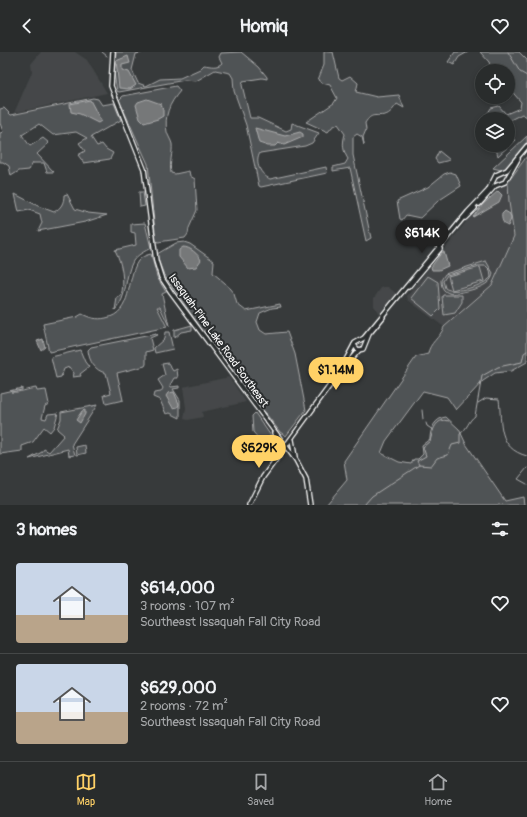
<!DOCTYPE html>
<meta charset="utf-8">
<style>
body{margin:0;font-family:Pangolin,sans-serif;background:#353838;color:#f1f3f6;height:100vh;display:flex;flex-direction:column;font-size:15px;white-space:nowrap}
*{box-sizing:border-box;margin:0}
p{font-size:13px;color:#a5a7a9}
.icon{flex:none;width:22px;height:22px;fill:none;stroke:currentColor;stroke-width:2;stroke-linecap:round;stroke-linejoin:round}
.map{position:relative;height:453px;overflow:hidden}
.panel{display:flex;flex-direction:column;background:#292c2c;flex:1}
.panel>*{flex:none}
.controls{position:absolute;left:475px;top:12px;display:grid;gap:8px}
.controls a{display:grid;place-items:center;width:40px;height:40px;border-radius:50%;background:#292c2c;box-shadow:0 2px 6px #0003,0 0 0 1px #454848;font-size:20px}
.price{position:absolute;translate:-50% -34px;padding:0 9px;border-radius:14px;background:#ffd166;color:#111;font-size:13px;line-height:26px;filter:drop-shadow(0 1px 2px #0008)}
.price::after{content:'';position:absolute;left:50%;top:24px;width:12px;height:9px;margin-left:-6px;background:inherit;clip-path:polygon(0 0,100% 0,50% 100%)}
.price.on{background:#222;color:#fff}
ul{padding:0;list-style:none}
li{display:flex;align-items:center;gap:12px;height:100px;padding:0 16px}
li+li{border-top:1px solid #454848}
li span{display:grid;place-items:center;flex:none;width:112px;height:80px;border-radius:4px;color:#555}
li>.icon{margin-inline-start:auto}
span .icon{width:48px;height:48px;fill:#fffc;stroke-width:1}
li b{font-size:17px}
h2{display:flex;justify-content:space-between;align-items:center;height:48px;padding:0 16px;font-size:17px}
header{display:flex;justify-content:space-between;align-items:center;height:52px;padding:0 16px;background:#292c2c;font-size:18px;font-weight:700}
.menu{display:flex;justify-content:space-around;align-items:center;height:56px;border-top:1px solid #454848;background:#292c2c;font-size:11px;color:#a5a7a9}
.menu a{display:grid;justify-items:center;gap:2px}
.menu .on{color:#ffd166}
.map>svg:first-child{display:block}
.built{fill:#444748}
.green{fill:#505354;stroke:#a8a9aa;fill-rule:evenodd}
.water{fill:#767879;stroke:#adaeaf}
.lines{fill:none;stroke-linecap:round;stroke-linejoin:round}
.stream{stroke:#adaeaf;stroke-width:1}
.secondary-casing{stroke:#fff;stroke-width:6}
.secondary{stroke:#2a2d2e;stroke-width:3.5}
.labels{text-anchor:middle;stroke-width:4;stroke-linejoin:round;paint-order:stroke}
.street-label{font-size:11px;fill:#fff;stroke:#2a2d2e}
</style>
<header><svg class="icon" aria-label="back" viewBox="0 0 24 24"><path d="M15 5l-7 7 7 7"/></svg>Homiq<svg class="icon" aria-label="heart" viewBox="0 0 24 24"><path d="M12 20l-8-8c-3-5 5-10 8-4 3-6 11-1 8 4z"/></svg></header>
<div class="map">
<svg width="527" height="453" viewBox="0 0 527 453">
<rect width="100%" height="100%" fill="#373a3b"/>
<filter id="ink" filterUnits="userSpaceOnUse"><feTurbulence type="fractalNoise" baseFrequency=".025" numOctaves="2"/><feDisplacementMap in="SourceGraphic" scale="8" xChannelSelector="R" yChannelSelector="G"/><feConvolveMatrix kernelMatrix="1 2 1 2 8 2 1 2 1" color-interpolation-filters="sRGB"/></filter>
<g filter="url(#ink)">
<g class="built">
<polygon points="41,0 75,0 87,8 107,41 14,61 32,20 31,12"/>
<polygon points="509,127 509,150 514,184 492,233 444,275 408,248 407,244 470,165"/>
<polygon points="384,235 388,235 397,242 379,262 374,254 374,246 381,236"/>
<polygon points="229,325 246,350 202,360 203,365 188,368 184,367 186,356 183,335"/>
</g>
<g class="green">
<path d="M116 0H145L136 2 132 18 138 31 146 34 160 27 180 26 200 17 204 13C211 14 217 16 222 11L219 5 221 1 241 0 259 15 267 25V27L262 26 243 29 242 33 250 66H258L286 79 291 77 292 71 319 81 312 91 305 94 260 101C254 111 261 123 270 127L326 115 327 121 261 135 259 134 246 73 234 39 233 26 230 21 215 18 196 29 185 28 119 40 117 39 114 21Z"/>
<path d="M324 0H333L339 26 342 28 350 24 358 31 356 40 377 45 399 43 404 56 397 52C394 56 390 62 385 63 375 65 372 60 365 71L366 78 363 85 364 93 362 85 357 82 353 85V103L371 186 366 189 350 116 333 119V115L345 112 348 107C343 99 342 92 345 82L338 72 332 75 328 80 306 70 334 51 337 46 330 33 322 31 318 28 324 13Z"/>
<polygon points="455,0 468,0 459,5 454,13 448,10"/>
<polygon points="480,0 519,0 527,8 527,65 522,62 508,69 508,67 489,67 488,61 491,56 499,54 506,62 520,56 521,50 508,35 508,19 492,19 489,10"/>
<path d="M176 34 180 39C169 52 164 64 167 80 168 84 171 88 172 92 173 101 169 111 171 121L175 122 189 119 190 124 195 127 197 158 189 176 188 182 185 186 158 190 156 189 148 112 119 48 123 44Z"/>
<polygon points="93,46 98,47 102,53 114,51 121,68 91,85 97,94 102,92 106,97 113,101 110,107 84,111 78,103 85,99 79,91 87,86 76,80 53,83 39,72 22,83 30,94 43,86 49,91 37,102 54,120 47,120 44,111 33,111 29,118 19,119 11,124 9,114 3,110 0,110 0,81 3,80 0,71 0,57 4,56 11,63"/>
<polygon points="508,84 515,88 498,104 495,93 508,93"/>
<polygon points="527,84 527,91 506,116 501,118 493,116"/>
<polygon points="439,99 450,108 438,111 435,107"/>
<path d="M527 104V310L511 319 495 321 483 329 456 358 447 345 423 339 386 389 381 401 399 410 411 412 414 407H418L423 402 422 393 430 387C430 377 435 366 446 365L459 377 466 392 505 449 523 445 524 453H326L347 428 344 409 416 305 428 302C429 291 440 286 444 275L492 233 514 184 509 150 508 130Z"/>
<polygon points="450,120 456,122 461,134 438,149 420,166 406,163 402,168 400,167 397,149 428,135 444,122"/>
<polygon points="139,140 143,140 145,154 140,155"/>
<path d="M15 142 38 154 54 160C61 156 64 151 64 143L67 142 75 157 88 161 107 163 85 170 38 179 42 171 40 162 29 158 19 160Z"/>
<path d="M145 171 151 196C145 199 137 203 133 209 124 225 128 245 115 258L117 246 121 244C125 230 122 211 115 198L136 193 135 181 131 180V172Z"/>
<polygon points="184,190 190,192 214,209 213,221 225,231 234,242 237,252 246,259 280,252 281,255 272,256 260,261 257,270 260,278 266,282 287,280 295,302 306,358 286,384 280,380 209,288 164,223 158,208 157,202 176,191"/>
<path d="M151 202 157 225 166 240 162 242 169 274 160 255H157L167 275 49 300 43 272 77 265 82 262C90 266 97 268 106 266 133 261 126 227 138 209 141 205 146 203 151 202Z"/>
<path d="M486 209 493 221C492 236 466 239 453 242 445 241 441 237 441 228L445 222ZM478 214H486L490 218 491 225C486 233 453 243 445 236L443 229 447 223Z"/>
<polygon points="480,215 484,229 452,238 448,224"/>
<polygon points="428,224 438,230 440,257 433,264 411,246"/>
<polygon points="443,243 462,243 462,250 455,261 444,263 442,245"/>
<polygon points="192,273 192,278 181,280 174,286 174,278"/>
<polygon points="165,280 169,280 173,297 155,301 154,296 164,287"/>
<path d="M156 282 157 283 150 286 153 298 146 300V312L145 314 117 321 123 348 106 352 104 343 111 341 106 321C95 319 89 309 88 298L91 295Z"/>
<polygon points="80,298 85,310 89,315 80,322 81,324 73,325 74,321 69,315 64,317 61,325 56,326 51,305"/>
<polygon points="168,311 173,319 177,317 178,326 174,326 170,333 171,335 179,334 179,336 173,337 180,348 180,366 170,361 166,362 160,348 153,345 154,341 161,340 163,336 158,328 165,323 162,312"/>
<path d="M22 336V338L11 340C20 341 27 337 36 336L37 339 46 338 49 352 45 354 42 366 46 367 48 362 58 361 54 375 50 380 44 375 33 390 22 394V399L0 402V341Z"/>
<polygon points="97,353 72,392 75,403 69,404 68,397 29,407 42,400 44,397 49,400 64,383 57,377 61,367 61,360"/>
<polygon points="255,361 278,394 278,397 273,403 253,380 252,364"/>
<polygon points="85,393 86,401 77,403 76,395"/>
</g>
<g class="water">
<polygon points="128,4 130,11 122,13 122,18 129,20 136,33 130,37 119,36 116,9"/>
<polygon points="147,47 161,52 163,58 163,64 158,67 144,71 140,67 136,53 138,50"/>
<polygon points="90,48 101,69 98,71 80,62 71,60 70,52"/>
<polygon points="255,76 285,84 300,80 303,82 303,85 284,93 278,91 275,94 268,94 259,91"/>
<polygon points="498,139 502,143 499,150 473,165 482,153"/>
<path d="M505 159 510 162 511 167 508 174C503 173 501 166 502 162Z"/>
<path d="M183 195C190 195 198 202 201 208L196 215 188 216 179 205V198Z"/>
<polygon points="442,200 444,200 448,214 439,218 432,218 431,215"/>
<polygon points="43,287 45,295 41,298 37,289"/>
<polygon points="174,340 179,352 178,355 173,356 166,344 168,341"/>
<polygon points="85,358 85,362 80,371 76,368 82,359"/>
</g>
<g class="lines">
<g class="stream">
<polyline points="102,0 107,4"/>
<polyline points="508,0 520,20 527,24"/>
<path d="M478 351 486 346 499 347C502 372 497 396 527 404"/>
<polyline points="422,358 423,367"/>
<polyline points="426,371 427,374 433,378"/>
<path d="M419 413 417 409 426 404 423 395 430 389C433 379 435 365 449 369"/>
<polyline points="527,416 518,427 527,432"/>
<path d="M364 453 372 444 419 413 431 414 437 406 448 403 452 393 460 391V382C468 376 468 369 475 364L482 324 498 315 522 310 524 301 527 299"/>
</g>
<defs>
<g id="secondary">
<polyline points="113,0 111,34 144,117 156,209 161,225 171,240 296,408 306,427 310,453"/>
<polyline points="479,152 495,134 505,130 518,107"/>
<polyline points="465,166 475,156"/>
<polyline points="408,235 440,197"/>
<polyline points="354,293 358,298 363,297 369,282 383,265"/>
<polyline points="339,321 355,291 364,286 468,160 488,139 496,123 507,118 527,94"/>
<polyline points="274,381 280,394 279,404"/>
<polyline points="292,388 295,405"/>
<polyline points="249,453 263,425 339,321 359,298"/>
</g>
</defs>
<use href="#secondary" class="secondary-casing"/>
<use href="#secondary" class="secondary"/>
</g>
</g>
<g class="labels">
<g class="street-label">
<text transform="translate(219 288) rotate(54)" y="4">Issaquah-Pine Lake Road Southeast</text>
</g>
</g>
</svg>
<div class="controls">
<a><svg class="icon" aria-label="locate" viewBox="0 0 24 24"><circle cx="12" cy="12" r="6"/><path d="M12 2v4M12 18v4M2 12h4M18 12h4"/></svg></a>
<a><svg class="icon" aria-label="layers" viewBox="0 0 24 24"><path d="M12 4l9 5-9 5-9-5zM3 14l9 5 9-5"/></svg></a>
</div>
<b class="price on" style="left:422px;top:202px">$614K</b>
<b class="price" style="left:336px;top:339px">$1.14M</b>
<b class="price" style="left:259px;top:417px">$629K</b>
</div>
<section class="panel">
<h2>3 homes<svg class="icon" aria-label="filters" viewBox="0 0 24 24"><path d="M4 7h16M4 17h16"/><circle cx="9" cy="7" r="2"/><circle cx="15" cy="17" r="2"/></svg></h2>
<ul>
<li><span style="background:linear-gradient(#c9d6e8 65%,#b9a48a 0)"><svg class="icon" aria-label="home" viewBox="0 0 24 24"><path d="M3 11l9-7 9 7M6 9v11h12V9"/></svg></span><div><b>$614,000</b><p>3 rooms · 107 m²</p><p>Southeast Issaquah Fall City Road</p></div><svg class="icon" aria-label="heart" viewBox="0 0 24 24"><path d="M12 20l-8-8c-3-5 5-10 8-4 3-6 11-1 8 4z"/></svg></li>
<li><span style="background:linear-gradient(#c9d6e8 60%,#b9a48a 0)"><svg class="icon" aria-label="home" viewBox="0 0 24 24"><path d="M3 11l9-7 9 7M6 9v11h12V9"/></svg></span><div><b>$629,000</b><p>2 rooms · 72 m²</p><p>Southeast Issaquah Fall City Road</p></div><svg class="icon" aria-label="heart" viewBox="0 0 24 24"><path d="M12 20l-8-8c-3-5 5-10 8-4 3-6 11-1 8 4z"/></svg></li>
</ul>
</section>
<nav class="menu">
<a class="on"><svg class="icon" aria-label="map" viewBox="0 0 24 24"><path d="M3 6l6-2 6 2 6-2v14l-6 2-6-2-6 2zM9 4v14M15 6v14"/></svg>Map</a>
<a><svg class="icon" aria-label="saved" viewBox="0 0 24 24"><path d="M7 4h10v16l-5-4-5 4z"/></svg>Saved</a>
<a><svg class="icon" aria-label="home" viewBox="0 0 24 24"><path d="M3 11l9-7 9 7M6 9v11h12V9"/></svg>Home</a>
</nav>
